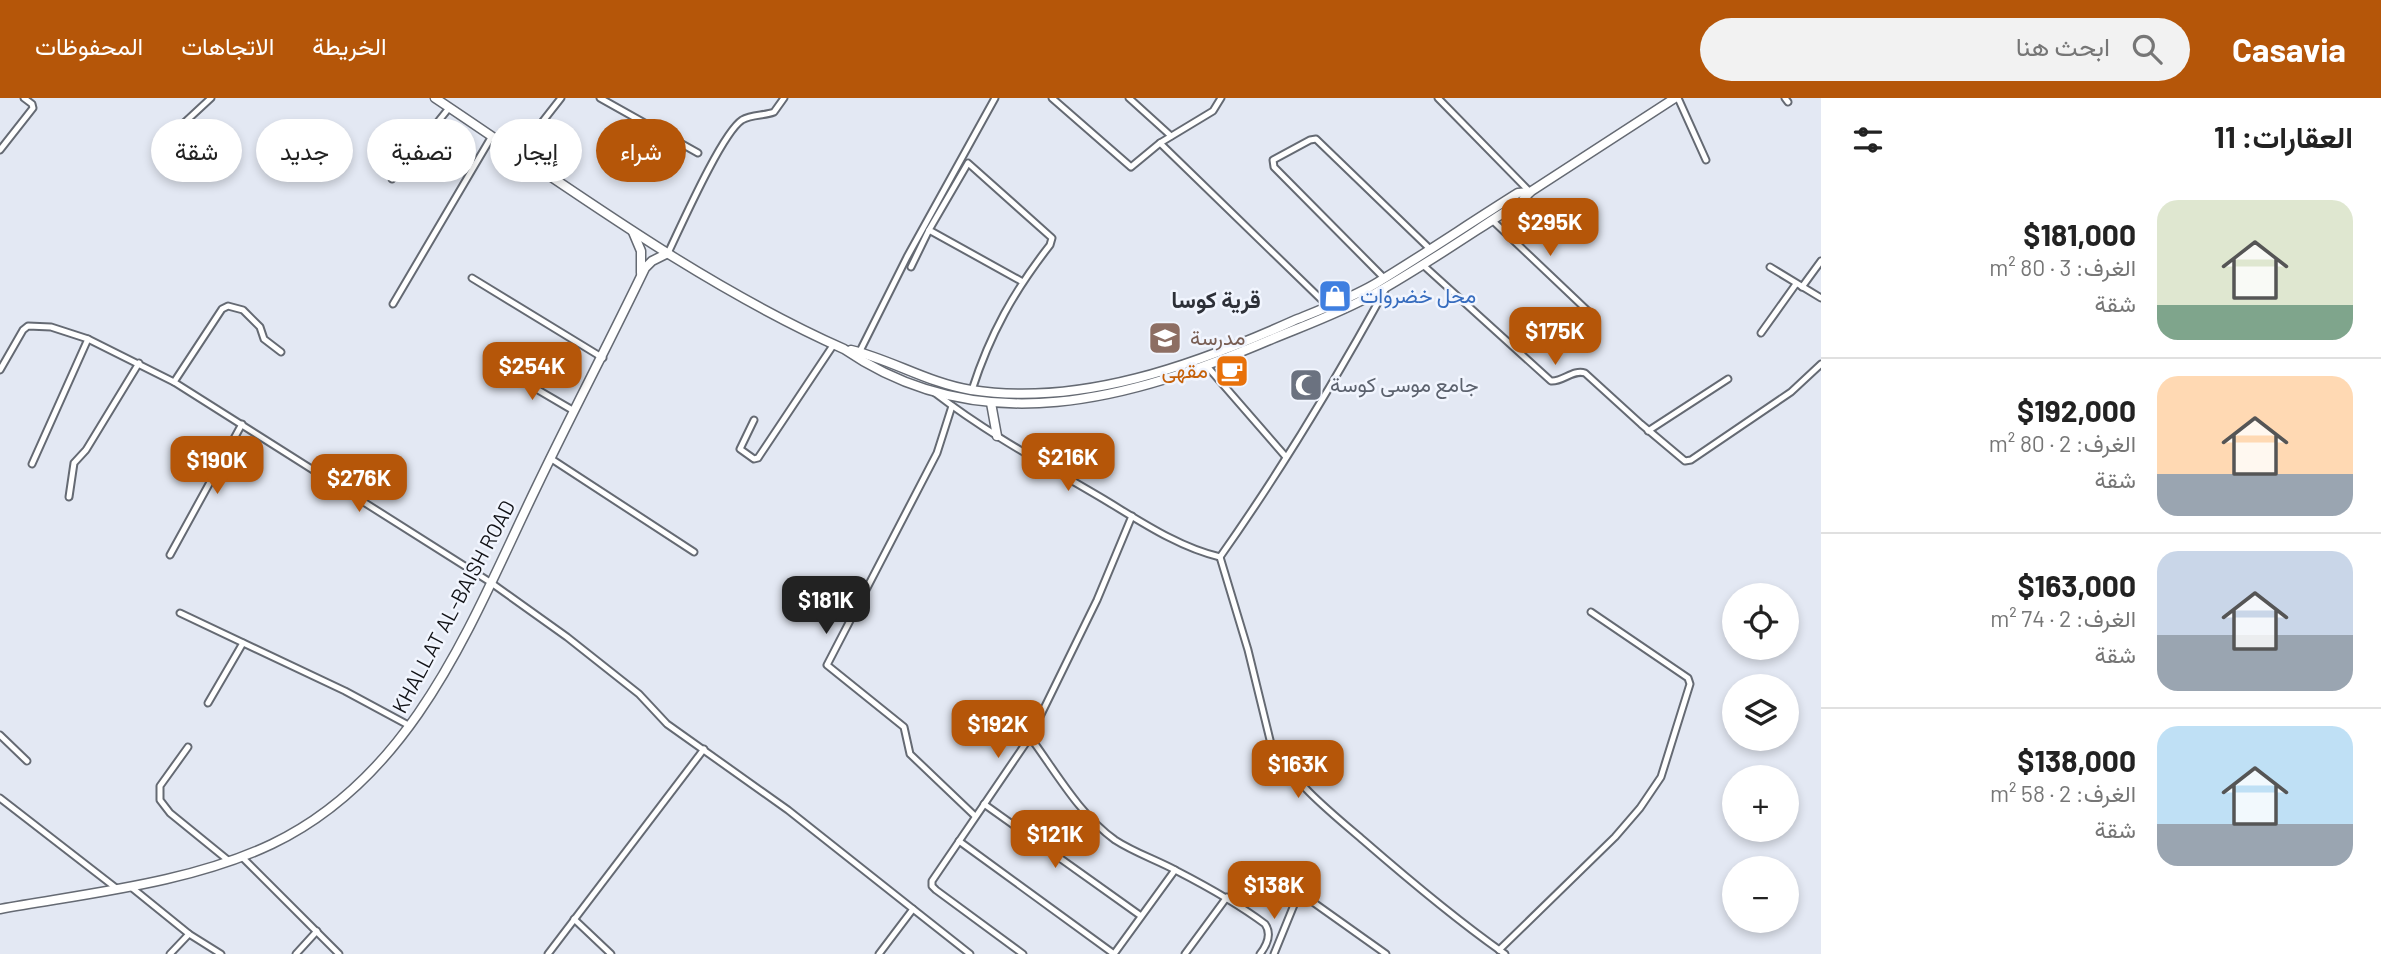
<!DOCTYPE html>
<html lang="ar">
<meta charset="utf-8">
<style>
body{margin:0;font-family:Barlow,Vazirmatn,sans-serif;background:#f2f2f2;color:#222;direction:rtl;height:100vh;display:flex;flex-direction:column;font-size:26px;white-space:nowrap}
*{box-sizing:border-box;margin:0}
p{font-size:23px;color:#767676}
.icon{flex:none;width:38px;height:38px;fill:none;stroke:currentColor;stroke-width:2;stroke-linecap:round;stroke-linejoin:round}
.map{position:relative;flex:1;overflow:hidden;direction:ltr}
.side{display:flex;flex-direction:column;background:#fff;width:560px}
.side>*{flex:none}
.banner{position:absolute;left:21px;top:21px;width:665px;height:63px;direction:rtl;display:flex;gap:14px}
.buttons{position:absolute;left:1722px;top:485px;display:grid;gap:14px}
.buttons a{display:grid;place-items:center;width:77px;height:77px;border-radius:50%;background:#fff;box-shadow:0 4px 10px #0003;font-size:35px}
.price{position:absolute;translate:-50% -60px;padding:0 16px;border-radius:14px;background:#b55609;color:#fff;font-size:23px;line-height:46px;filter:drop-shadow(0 2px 4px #0008)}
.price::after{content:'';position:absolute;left:50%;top:42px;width:21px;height:16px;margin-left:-10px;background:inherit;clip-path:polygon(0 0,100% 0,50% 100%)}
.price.current{background:#222;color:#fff}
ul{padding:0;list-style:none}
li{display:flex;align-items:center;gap:21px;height:175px;padding:0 28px}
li+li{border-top:2px solid #e0e0e0}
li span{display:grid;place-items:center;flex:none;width:196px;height:140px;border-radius:21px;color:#555}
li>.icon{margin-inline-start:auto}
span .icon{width:84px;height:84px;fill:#fffc;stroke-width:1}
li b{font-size:30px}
h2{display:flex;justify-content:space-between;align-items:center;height:84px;padding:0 28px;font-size:30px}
.chip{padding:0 24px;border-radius:32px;background:#fff;box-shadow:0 4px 10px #0003;font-size:24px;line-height:63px}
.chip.current{background:#b55609;color:#fff}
header{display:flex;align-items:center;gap:42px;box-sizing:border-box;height:98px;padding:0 35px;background:#b55609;color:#fff}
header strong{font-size:33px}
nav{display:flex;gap:38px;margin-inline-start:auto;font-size:24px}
.search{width:490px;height:63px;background:#f2f2f2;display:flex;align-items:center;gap:18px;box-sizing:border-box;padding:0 24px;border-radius:38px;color:#767676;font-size:26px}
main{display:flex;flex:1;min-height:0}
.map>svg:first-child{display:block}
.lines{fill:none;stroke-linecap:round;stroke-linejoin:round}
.street-casing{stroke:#656a73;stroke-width:9}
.secondary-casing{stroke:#656a73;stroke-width:11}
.street{stroke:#fff;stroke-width:5}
.secondary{stroke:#fff;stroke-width:8}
.labels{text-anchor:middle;stroke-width:5;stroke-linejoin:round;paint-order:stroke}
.shop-label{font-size:21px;fill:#366cbe;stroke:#f1f5fe;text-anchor:start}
.education-label{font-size:21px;fill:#785e54;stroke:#f1f5fe;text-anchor:start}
.food-label{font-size:21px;fill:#c56008;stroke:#f1f5fe;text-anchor:end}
.worship-label{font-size:21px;fill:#5b616d;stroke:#f1f5fe;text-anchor:start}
.street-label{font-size:21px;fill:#111216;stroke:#f1f5fe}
.neighbourhood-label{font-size:23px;font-weight:bold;fill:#2d3038;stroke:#f1f5fe}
</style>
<header>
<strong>Casavia</strong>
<div class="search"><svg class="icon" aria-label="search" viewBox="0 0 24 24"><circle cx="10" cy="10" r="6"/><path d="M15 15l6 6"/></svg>ابحث هنا</div>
<nav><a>الخريطة</a><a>الاتجاهات</a><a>المحفوظات</a></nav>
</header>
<main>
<section class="side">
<h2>العقارات: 11<svg class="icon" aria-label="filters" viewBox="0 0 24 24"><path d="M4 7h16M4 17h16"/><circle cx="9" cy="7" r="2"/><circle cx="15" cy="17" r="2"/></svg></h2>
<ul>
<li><span style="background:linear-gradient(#dfe7d0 75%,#7fa58c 0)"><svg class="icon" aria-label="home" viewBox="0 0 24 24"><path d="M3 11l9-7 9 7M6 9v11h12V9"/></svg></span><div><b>$181,000</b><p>الغرف: 3 · 80 m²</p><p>شقة</p></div></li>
<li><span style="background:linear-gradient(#ffd9b3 70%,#9aa5b1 0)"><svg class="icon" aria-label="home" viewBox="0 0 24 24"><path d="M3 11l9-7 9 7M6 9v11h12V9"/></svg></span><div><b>$192,000</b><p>الغرف: 2 · 80 m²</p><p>شقة</p></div></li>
<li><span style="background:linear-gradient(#c9d6e8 60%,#9aa5b1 0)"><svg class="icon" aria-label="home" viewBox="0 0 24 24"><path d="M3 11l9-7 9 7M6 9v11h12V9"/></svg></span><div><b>$163,000</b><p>الغرف: 2 · 74 m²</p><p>شقة</p></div></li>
<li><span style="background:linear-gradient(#bfe0f5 70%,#9aa5b1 0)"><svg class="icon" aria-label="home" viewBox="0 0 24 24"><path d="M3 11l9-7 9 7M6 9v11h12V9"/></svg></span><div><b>$138,000</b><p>الغرف: 2 · 58 m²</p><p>شقة</p></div></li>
</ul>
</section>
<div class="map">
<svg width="1821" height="856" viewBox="0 0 1821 856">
<rect width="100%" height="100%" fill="#e3e8f3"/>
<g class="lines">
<defs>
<g id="street">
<polyline points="600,0 698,55"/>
<polyline points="1052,0 1131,69 1160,45 1213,13 1221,0"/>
<polyline points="1129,0 1171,38"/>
<polyline points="1438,0 1530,94"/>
<polyline points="1678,0 1706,62"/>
<polyline points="1785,0 1788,4"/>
<polyline points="1160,45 1328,208"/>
<polyline points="157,50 211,0"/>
<polyline points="0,52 33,10 32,6 24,0"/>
<polyline points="518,55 561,0"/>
<polyline points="392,81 449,10"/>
<polyline points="1492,122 1591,216"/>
<path d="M668 155C681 128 722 35 742 22 752 16 764 18 774 14L784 0"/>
<path d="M1423 167 1551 283C1563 284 1573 271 1585 275L1641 326 1685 363 1691 362 1791 294 1821 266"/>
<polyline points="911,169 929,132"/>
<polyline points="1770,169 1821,200"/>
<polyline points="472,180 603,260"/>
<polyline points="1384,180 1274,69 1273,62 1310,42 1316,41 1430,151"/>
<polyline points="1802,189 1821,163"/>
<polyline points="393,206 492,38"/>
<polyline points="1761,235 1796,186"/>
<polyline points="88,241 174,284 490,484 567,539 639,596 667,626 788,712 913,811 879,856"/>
<polyline points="858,257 907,159 995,0"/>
<polyline points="1206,267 1286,359"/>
<polyline points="0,272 23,232 28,228 51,229 88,241 32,366"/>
<polyline points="504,272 574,313"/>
<polyline points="174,284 222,211 228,208 243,212 260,229 264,241 281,254"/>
<path d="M972 292C990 236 1014 193 1050 147L1052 140 968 65 929 132 1021 183"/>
<path d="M935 295C987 335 1044 366 1100 399 1137 421 1177 449 1220 459"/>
<polyline points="952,308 937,355 827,567 904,629 910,656 975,718"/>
<polyline points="754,322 740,351 754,361 758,360 834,246"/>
<polyline points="1648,333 1728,281"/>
<polyline points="550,360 694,454"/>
<polyline points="69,399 74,365 86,352 139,265"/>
<polyline points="170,457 242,326"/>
<path d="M1220 459 1248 552 1271 646C1294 685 1329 713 1363 742 1409 782 1455 821 1505 856"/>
<path d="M1220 459C1280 374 1335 283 1385 192"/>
<polyline points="180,515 345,593 410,628"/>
<polyline points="208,605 243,545"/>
<polyline points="0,637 27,663"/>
<path d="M1030 639C1056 674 1079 716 1115 742 1135 755 1157 762 1177 773 1208 789 1237 805 1265 826 1272 836 1267 847 1260 856"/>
<polyline points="188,649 160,688 160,702 170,715 229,763"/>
<polyline points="0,700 116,790"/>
<polyline points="984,706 1141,818"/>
<polyline points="959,743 1114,856"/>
<polyline points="242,759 339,856"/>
<polyline points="131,789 189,836 221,856"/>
<polyline points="913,811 970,856"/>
<polyline points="574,821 611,856"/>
<polyline points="1499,852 1615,739 1640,710 1661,679 1690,586 1688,580 1591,514"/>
<polyline points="170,856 189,836"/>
<polyline points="296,856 317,833"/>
<polyline points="548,856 704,651"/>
<polyline points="1023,856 936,792 932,788 932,783 1030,639 1097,502 1132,418"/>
<polyline points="1114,856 1175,772"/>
<polyline points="1185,856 1227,799"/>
<polyline points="1274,856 1296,802 1303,797 1386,856"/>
</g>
<g id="secondary">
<path d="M435 0C567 88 698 186 844 251 981 345 1132 301 1272 241 1306 227 1342 214 1374 196 1424 168 1473 134 1522 103L1530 94 1675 0"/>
<polyline points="633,134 641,153 641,175"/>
<path d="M851 252C892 262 928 285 971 292 1080 309 1195 267 1293 223 1320 212 1349 201 1375 186 1423 157 1470 125 1518 95L1530 94"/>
<polyline points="991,305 997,338"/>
<path d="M0 811C89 795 190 785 272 746 416 677 472 522 537 388 572 315 610 243 645 170L652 163 668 155"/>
</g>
</defs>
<use href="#street" class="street-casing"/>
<use href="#secondary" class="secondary-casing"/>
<use href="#street" class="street"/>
<use href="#secondary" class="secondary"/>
</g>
<defs>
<symbol id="shop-square" viewBox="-11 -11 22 22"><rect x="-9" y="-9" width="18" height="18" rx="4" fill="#3f7fe0" stroke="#f1f5fe"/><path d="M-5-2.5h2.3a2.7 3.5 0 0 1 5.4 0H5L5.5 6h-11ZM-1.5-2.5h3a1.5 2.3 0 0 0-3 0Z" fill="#fff"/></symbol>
<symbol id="school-square" viewBox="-11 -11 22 22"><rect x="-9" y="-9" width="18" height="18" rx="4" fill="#8d6e63" stroke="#f1f5fe"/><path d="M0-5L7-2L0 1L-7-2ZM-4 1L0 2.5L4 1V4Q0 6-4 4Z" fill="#fff"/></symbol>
<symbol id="cafe-square" viewBox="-11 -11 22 22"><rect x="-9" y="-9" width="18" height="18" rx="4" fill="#e8710a" stroke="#f1f5fe"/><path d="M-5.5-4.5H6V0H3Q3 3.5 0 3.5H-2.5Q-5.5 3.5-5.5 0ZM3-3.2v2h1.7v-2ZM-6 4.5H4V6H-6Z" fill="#fff"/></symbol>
<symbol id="mosque-square" viewBox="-11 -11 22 22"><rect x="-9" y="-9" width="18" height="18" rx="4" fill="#6b7280" stroke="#f1f5fe"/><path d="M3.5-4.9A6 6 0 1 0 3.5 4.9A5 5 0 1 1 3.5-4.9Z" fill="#fff"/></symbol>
</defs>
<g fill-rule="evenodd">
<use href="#shop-square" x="1316" y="179" width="38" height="38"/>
<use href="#school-square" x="1146" y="221" width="38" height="38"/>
<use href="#cafe-square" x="1213" y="254" width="38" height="38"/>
<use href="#mosque-square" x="1287" y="268" width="38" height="38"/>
</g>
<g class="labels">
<g class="shop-label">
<text x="1360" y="205">محل خضروات</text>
</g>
<g class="education-label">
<text x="1190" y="247">مدرسة</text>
</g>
<g class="food-label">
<text x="1208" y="280">مقهى</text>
</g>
<g class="worship-label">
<text x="1330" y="294">جامع موسى كوسة</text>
</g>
<g class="street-label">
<text transform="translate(454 509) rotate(-62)" y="7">KHALLAT AL-BAISH ROAD</text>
</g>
<g class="neighbourhood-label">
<text x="1216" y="210">قرية كوسا</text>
</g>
</g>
</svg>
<div class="buttons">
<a><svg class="icon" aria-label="locate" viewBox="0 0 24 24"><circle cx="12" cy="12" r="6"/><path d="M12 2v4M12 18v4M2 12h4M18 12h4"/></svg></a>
<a><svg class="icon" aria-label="layers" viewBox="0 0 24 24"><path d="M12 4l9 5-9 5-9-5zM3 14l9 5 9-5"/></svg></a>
<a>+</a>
<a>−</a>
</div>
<b class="price" style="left:1550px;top:160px">$295K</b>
<b class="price" style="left:1555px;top:269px">$175K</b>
<b class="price" style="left:532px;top:304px">$254K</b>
<b class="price" style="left:1068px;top:395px">$216K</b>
<b class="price" style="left:217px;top:398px">$190K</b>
<b class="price" style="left:359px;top:416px">$276K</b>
<b class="price current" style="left:826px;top:538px">$181K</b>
<b class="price" style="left:998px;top:662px">$192K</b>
<b class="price" style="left:1298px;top:702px">$163K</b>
<b class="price" style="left:1055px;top:772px">$121K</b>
<b class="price" style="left:1274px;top:823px">$138K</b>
<div class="banner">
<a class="chip current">شراء</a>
<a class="chip">إيجار</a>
<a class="chip">تصفية</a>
<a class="chip">جديد</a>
<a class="chip">شقة</a>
</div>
</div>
</main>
